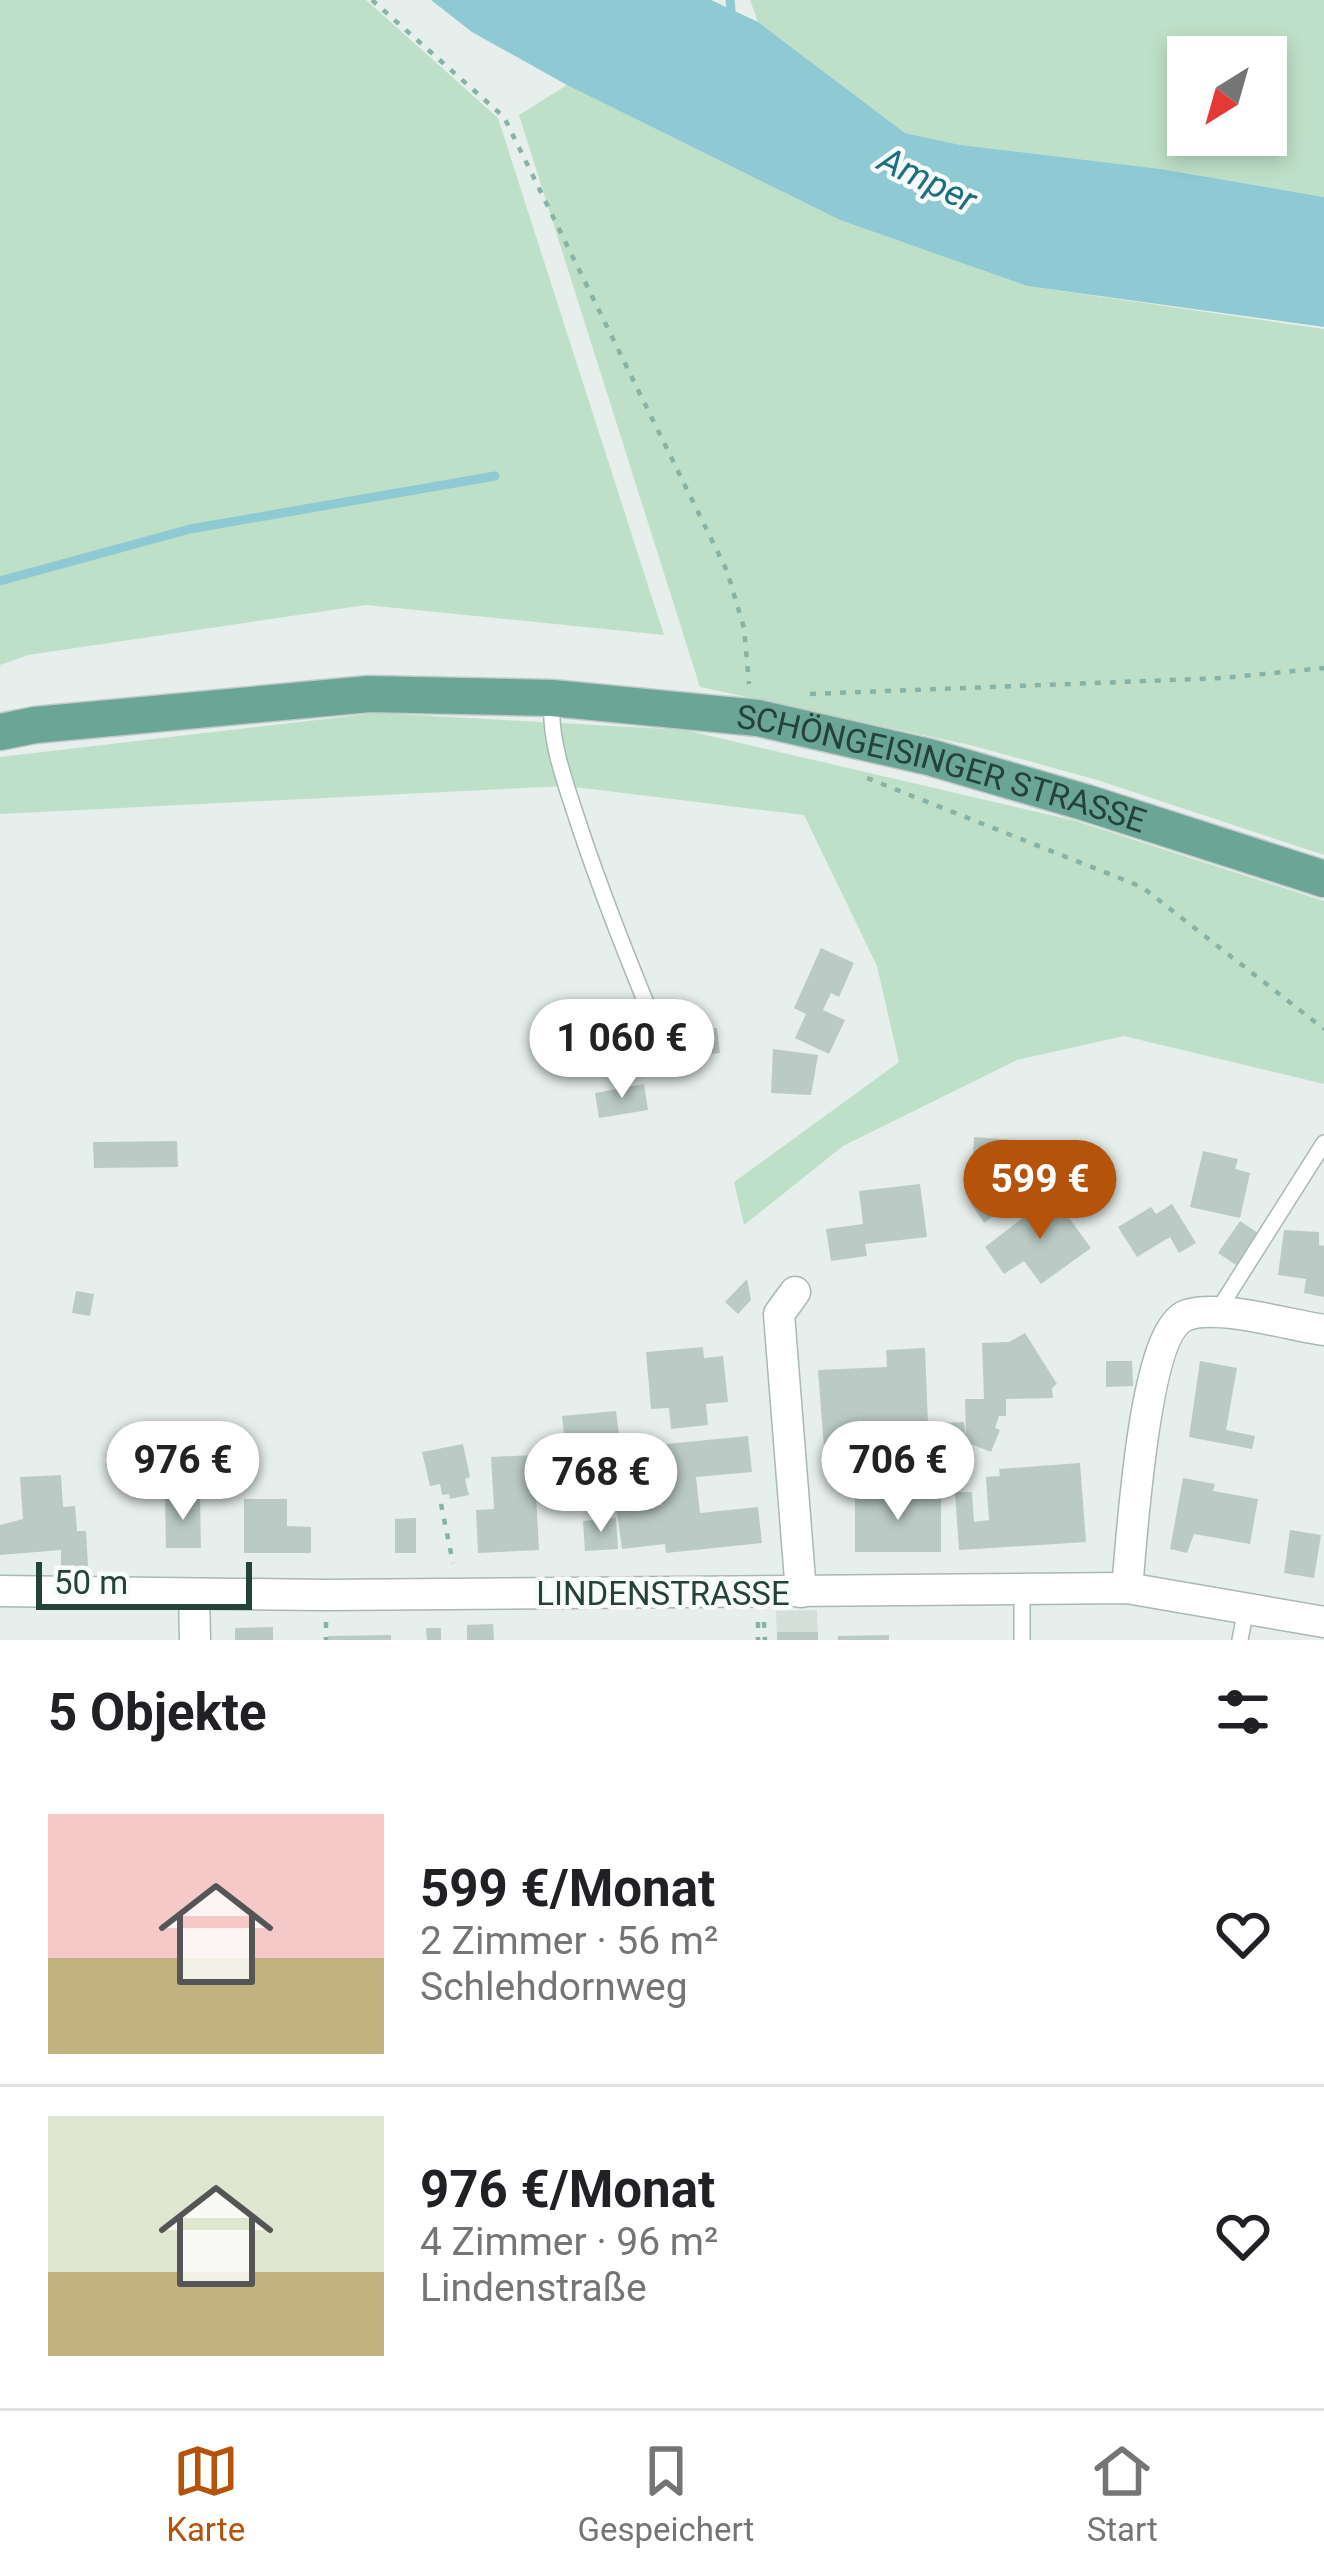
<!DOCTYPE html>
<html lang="de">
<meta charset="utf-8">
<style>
body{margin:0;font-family:Roboto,sans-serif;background:#f2f2f2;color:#202124;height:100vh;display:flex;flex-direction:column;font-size:45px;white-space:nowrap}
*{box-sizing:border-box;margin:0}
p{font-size:39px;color:#757577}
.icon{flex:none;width:66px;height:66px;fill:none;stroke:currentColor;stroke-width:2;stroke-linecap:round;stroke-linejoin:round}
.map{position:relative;height:1640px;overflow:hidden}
.details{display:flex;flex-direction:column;background:#fff;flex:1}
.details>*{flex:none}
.needle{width:78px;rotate:217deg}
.tools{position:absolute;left:1167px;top:36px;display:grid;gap:24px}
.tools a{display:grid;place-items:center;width:120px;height:120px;border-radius:0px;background:#fff;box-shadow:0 6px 18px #0003;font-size:60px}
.scale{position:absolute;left:36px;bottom:30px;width:216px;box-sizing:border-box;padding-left:12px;border:6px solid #24423a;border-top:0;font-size:33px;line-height:42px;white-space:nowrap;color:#24423a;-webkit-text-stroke:9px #f7fbf9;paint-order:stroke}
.price{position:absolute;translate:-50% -102px;padding:0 27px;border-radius:42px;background:#fff;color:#222;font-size:39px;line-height:78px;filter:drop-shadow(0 3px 6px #0008)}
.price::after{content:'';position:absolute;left:50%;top:72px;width:36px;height:27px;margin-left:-18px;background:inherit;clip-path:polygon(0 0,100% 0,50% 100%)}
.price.active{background:#b45309;color:#fff}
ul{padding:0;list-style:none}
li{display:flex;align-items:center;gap:36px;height:300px;padding:0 48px}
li+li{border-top:3px solid #e0e0e0}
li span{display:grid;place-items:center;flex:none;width:336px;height:240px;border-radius:0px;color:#555}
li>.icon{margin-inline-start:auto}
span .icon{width:144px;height:144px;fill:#fffc;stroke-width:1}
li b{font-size:51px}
h2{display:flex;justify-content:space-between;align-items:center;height:144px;padding:0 48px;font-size:51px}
.tab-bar{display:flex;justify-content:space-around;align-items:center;height:168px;border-top:3px solid #e0e0e0;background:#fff;font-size:33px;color:#757577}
.tab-bar a{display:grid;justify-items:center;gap:6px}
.tab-bar .active{color:#b45309}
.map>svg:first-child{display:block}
.built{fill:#d4dfda}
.green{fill:#bfe0c8;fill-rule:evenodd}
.water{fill:#8ec9d4}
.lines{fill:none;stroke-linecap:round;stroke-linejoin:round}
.stream{stroke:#8ec9d4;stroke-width:9}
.building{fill:#bbcac4}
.service-casing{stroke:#a8b8b2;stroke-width:18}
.minor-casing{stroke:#a8b8b2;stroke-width:33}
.primary-casing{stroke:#c2cac8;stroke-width:39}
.path{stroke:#86b3a5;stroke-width:4.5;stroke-dasharray:6 9;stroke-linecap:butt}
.service{stroke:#fff;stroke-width:15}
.minor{stroke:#fff;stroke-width:30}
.primary{stroke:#6aa596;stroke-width:36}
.labels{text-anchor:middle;stroke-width:9;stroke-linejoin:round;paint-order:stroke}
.street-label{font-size:33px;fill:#24423a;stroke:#f7fbf9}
.water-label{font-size:36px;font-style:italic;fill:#1c6f80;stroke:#f7fbf9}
</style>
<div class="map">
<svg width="1324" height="1640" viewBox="0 0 1324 1640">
<rect width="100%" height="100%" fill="#e6efeb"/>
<polygon class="built" points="817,1610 818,1640 777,1640 776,1611"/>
<g class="green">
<polygon points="0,0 366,0 498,118 664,635 366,605 28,655 0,665"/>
<path d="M750 0H1324V197L1161 169 961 145 905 133 758 22ZM1188 57H1266V135H1188Z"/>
<polygon points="567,85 840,220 1027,286 1324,329 1324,855 1097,780 974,746 700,687 519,115"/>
<polygon points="377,713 685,730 1076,821 1324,901 1324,1084 1124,1036 1017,1060 843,1146 744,1225 734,1182 899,1062 877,966 804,815 566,786 0,814 0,757"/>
</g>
<polygon class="water" points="431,0 711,0 758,22 905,133 961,145 1161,169 1324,197 1324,327 1027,286 840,220 567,85 472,32"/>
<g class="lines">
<g class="stream">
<polyline points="730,0 732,20"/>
<polyline points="0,581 190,529 495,476"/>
</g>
</g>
<g class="building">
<polygon points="821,948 854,963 839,997 831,993 823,1010 845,1020 829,1054 795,1038 806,1014 794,1008"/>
<polygon points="717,1028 720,1053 686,1056 683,1032"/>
<polygon points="773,1049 818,1055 811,1095 771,1093"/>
<polygon points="644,1084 648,1110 599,1118 595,1093"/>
<polygon points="974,1137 1013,1140 1011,1191 1017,1200 984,1223 971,1203"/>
<polygon points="177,1141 178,1167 94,1168 93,1142"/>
<polygon points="1203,1151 1238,1159 1235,1169 1250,1173 1240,1218 1190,1207"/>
<polygon points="920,1184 927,1237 865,1244 867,1256 831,1261 826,1229 863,1224 859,1191"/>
<polygon points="1052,1195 1091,1248 1041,1284 1024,1261 1004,1274 985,1247"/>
<polygon points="1172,1204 1196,1243 1179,1253 1170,1237 1137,1257 1118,1227 1151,1207 1156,1214"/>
<polygon points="1240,1221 1258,1233 1236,1265 1218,1253"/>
<polygon points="1284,1230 1319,1232 1319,1245 1324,1246 1324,1297 1304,1293 1306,1279 1278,1275"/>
<polygon points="747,1279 751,1300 738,1314 725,1302"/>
<polygon points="76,1291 94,1294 90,1316 72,1313"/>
<polygon points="1025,1333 1057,1384 1052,1388 1053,1398 1006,1399 1006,1416 999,1416 995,1428 1000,1430 991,1452 966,1442 945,1444 943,1423 964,1422 966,1437 965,1399 984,1399 982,1343 1009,1342"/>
<polygon points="703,1347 704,1358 723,1356 728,1402 706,1404 708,1425 671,1429 669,1408 651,1409 646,1352"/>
<polygon points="925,1348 928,1423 858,1426 859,1473 826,1474 818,1370 887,1367 886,1350"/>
<polygon points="1106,1361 1132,1361 1133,1386 1106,1387"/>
<polygon points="1200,1361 1237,1368 1226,1430 1255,1436 1252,1449 1189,1437"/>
<polygon points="616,1411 622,1458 567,1463 562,1416"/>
<polygon points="748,1436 752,1472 696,1477 700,1513 758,1507 762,1543 666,1553 665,1544 622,1549 617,1511 662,1505 656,1445"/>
<polygon points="463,1444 470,1477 465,1479 469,1495 450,1499 449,1494 442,1495 440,1484 430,1486 422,1452"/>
<polygon points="534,1455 539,1550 478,1553 476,1510 494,1509 491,1457"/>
<polygon points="1080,1463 1086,1542 959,1550 955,1492 972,1492 974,1522 989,1520 986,1477 1000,1476 999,1469"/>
<polygon points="61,1475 63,1507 75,1506 77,1531 86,1531 88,1566 61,1566 61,1550 0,1555 0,1525 23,1519 20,1477"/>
<polygon points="1183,1478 1215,1484 1213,1491 1258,1499 1250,1544 1194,1534 1187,1553 1170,1549"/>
<rect x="855" y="1494" width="86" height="58"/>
<polygon points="165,1498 200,1498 201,1548 166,1548"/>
<polygon points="244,1499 287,1499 287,1526 311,1527 311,1553 244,1553"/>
<polygon points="416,1518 416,1553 395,1553 395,1519"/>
<polygon points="616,1518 618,1549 585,1551 583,1521"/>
<polygon points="1290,1530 1321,1535 1314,1578 1284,1573"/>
<polygon points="493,1624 494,1640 467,1640 467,1625"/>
<polygon points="273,1627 273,1640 235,1640 235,1628"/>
<polygon points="426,1628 441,1628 441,1640 427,1640"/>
<rect x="777" y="1632" width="41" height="8"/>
<polygon points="391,1635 391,1640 328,1640 328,1636"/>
<polygon points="889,1635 889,1640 838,1640 838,1636"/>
</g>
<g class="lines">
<defs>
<g id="service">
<path d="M552 701C549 743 567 787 580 828 606 906 636 980 668 1056"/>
<polyline points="1217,1312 1324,1143"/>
<polyline points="1022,1590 1022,1640"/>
<polyline points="1240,1640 1246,1608"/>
</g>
<g id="minor">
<polyline points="795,1292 779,1314 801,1592"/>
<path d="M1127 1588C1132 1541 1143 1330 1187 1315 1219 1304 1289 1325 1324 1330"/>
<polyline points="0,1591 325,1595 1127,1588 1324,1622"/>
<polyline points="194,1594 195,1640"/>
</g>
<g id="primary">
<path id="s1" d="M0 732 35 725 369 694 552 698 758 718 929 757 1087 803 1324 879"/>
</g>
</defs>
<use href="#service" class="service-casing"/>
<use href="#minor" class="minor-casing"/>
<use href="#primary" class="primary-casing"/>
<g class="path">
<polyline points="372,0 504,117 727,571 744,628 749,684"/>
<polyline points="810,694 1223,678 1324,668"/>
<polyline points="867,778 1142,887 1324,1029"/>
<polyline points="441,1504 453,1563"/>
<polyline points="326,1622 326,1640"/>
<polyline points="758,1622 758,1640"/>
<polyline points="764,1622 765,1640"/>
</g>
<use href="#service" class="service"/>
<use href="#minor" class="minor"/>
<use href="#primary" class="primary"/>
</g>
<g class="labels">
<g class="street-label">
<text dy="12" stroke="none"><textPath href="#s1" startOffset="951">SCHÖNGEISINGER STRASSE</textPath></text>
<text x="663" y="1605">LINDENSTRASSE</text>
</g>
<g class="water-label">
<text transform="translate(928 179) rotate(26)" y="13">Amper</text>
</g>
</g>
</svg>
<div class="tools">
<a><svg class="needle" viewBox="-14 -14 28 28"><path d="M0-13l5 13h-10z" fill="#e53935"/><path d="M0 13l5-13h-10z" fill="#757577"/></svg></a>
</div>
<div class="scale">50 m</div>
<b class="price" style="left:622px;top:1101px">1 060 €</b>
<b class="price active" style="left:1040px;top:1242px">599 €</b>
<b class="price" style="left:183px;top:1523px">976 €</b>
<b class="price" style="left:898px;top:1523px">706 €</b>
<b class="price" style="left:601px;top:1535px">768 €</b>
</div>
<section class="details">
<h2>5 Objekte<svg class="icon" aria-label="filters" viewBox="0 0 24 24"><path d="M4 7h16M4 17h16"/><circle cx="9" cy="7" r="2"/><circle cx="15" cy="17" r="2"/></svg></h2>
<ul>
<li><span style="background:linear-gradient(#f6c9c9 60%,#c2b280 0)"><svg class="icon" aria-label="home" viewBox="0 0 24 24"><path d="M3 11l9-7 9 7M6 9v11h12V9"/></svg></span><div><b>599 €/Monat</b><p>2 Zimmer · 56 m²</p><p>Schlehdornweg</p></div><svg class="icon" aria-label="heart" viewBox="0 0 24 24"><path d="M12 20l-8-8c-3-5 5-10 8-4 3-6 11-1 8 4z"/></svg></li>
<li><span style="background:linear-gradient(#dfe7d0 65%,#c2b280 0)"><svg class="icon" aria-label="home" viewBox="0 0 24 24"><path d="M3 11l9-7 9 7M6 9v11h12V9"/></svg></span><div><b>976 €/Monat</b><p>4 Zimmer · 96 m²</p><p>Lindenstraße</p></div><svg class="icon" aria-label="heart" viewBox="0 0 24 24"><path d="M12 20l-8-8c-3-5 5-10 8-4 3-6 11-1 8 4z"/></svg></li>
</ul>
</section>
<nav class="tab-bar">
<a class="active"><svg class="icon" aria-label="map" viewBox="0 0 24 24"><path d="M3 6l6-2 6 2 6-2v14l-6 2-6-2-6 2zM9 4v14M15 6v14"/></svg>Karte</a>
<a><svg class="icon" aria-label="saved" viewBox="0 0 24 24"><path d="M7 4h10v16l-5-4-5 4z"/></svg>Gespeichert</a>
<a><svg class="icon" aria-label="home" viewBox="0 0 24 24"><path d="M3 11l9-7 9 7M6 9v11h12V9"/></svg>Start</a>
</nav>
